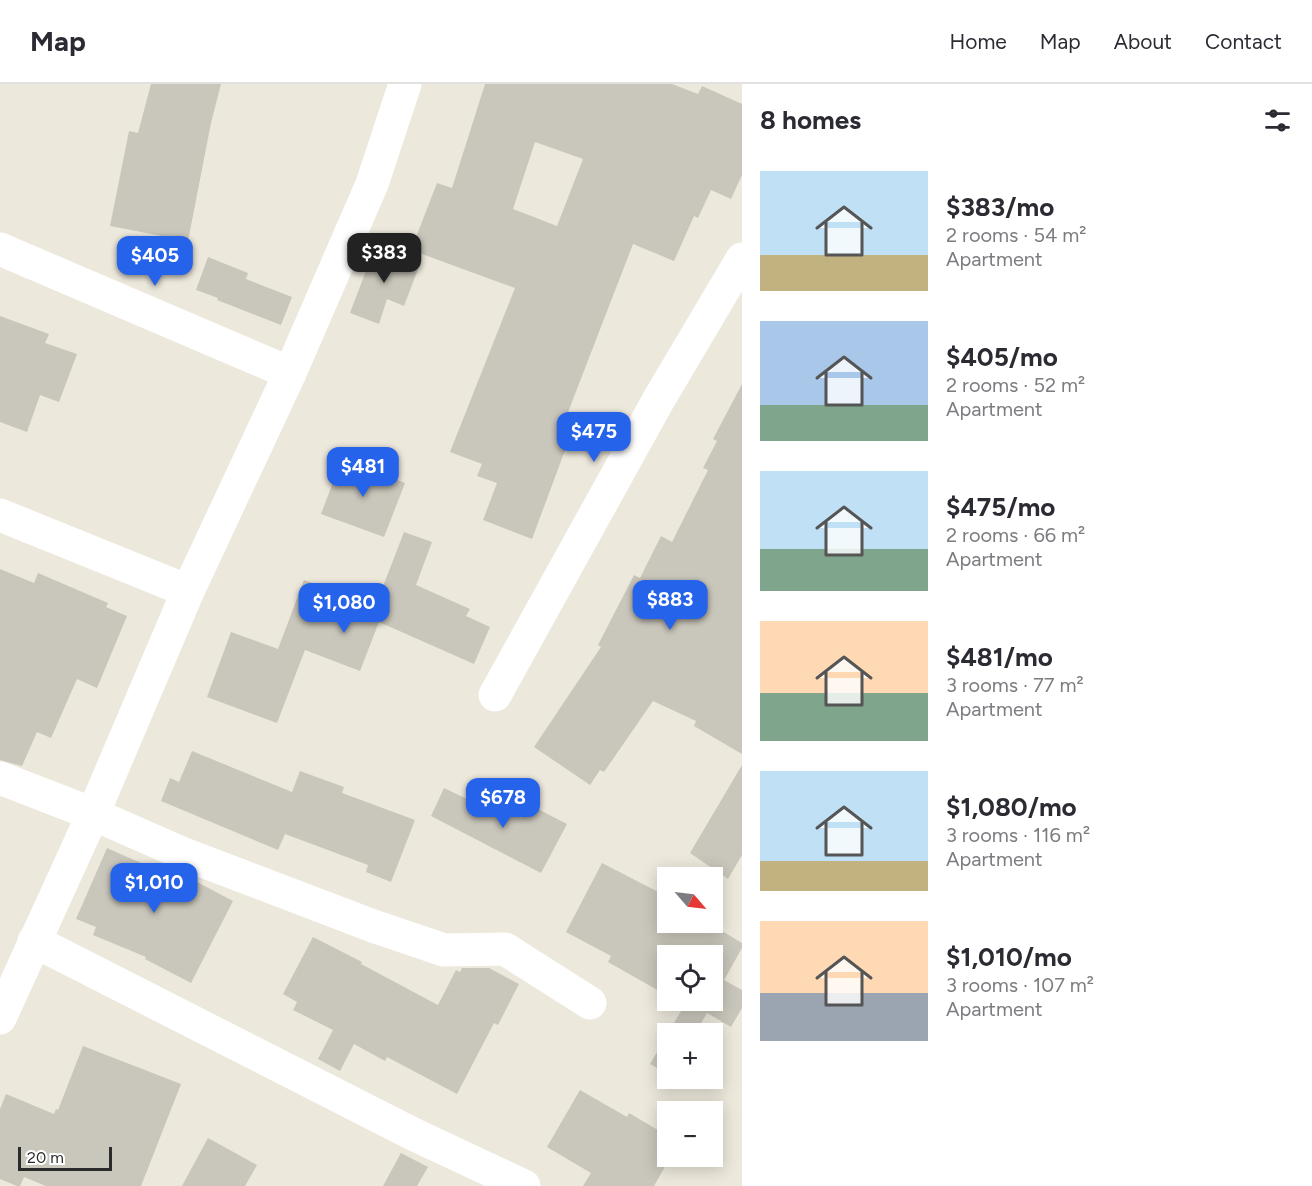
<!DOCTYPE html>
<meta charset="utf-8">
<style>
body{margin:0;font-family:Figtree,sans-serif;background:#f7f7f7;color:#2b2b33;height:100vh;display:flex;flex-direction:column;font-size:22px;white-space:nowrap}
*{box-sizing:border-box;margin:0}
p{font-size:20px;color:#7c7c81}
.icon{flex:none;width:33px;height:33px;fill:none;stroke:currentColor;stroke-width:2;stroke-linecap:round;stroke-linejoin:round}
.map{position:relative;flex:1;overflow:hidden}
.sheet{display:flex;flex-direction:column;background:#fff;width:570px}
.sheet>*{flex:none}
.needle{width:39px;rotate:118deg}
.tools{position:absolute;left:657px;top:783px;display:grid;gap:12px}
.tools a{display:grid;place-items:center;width:66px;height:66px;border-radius:0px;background:#fff;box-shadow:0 3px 15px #0003;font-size:30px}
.scale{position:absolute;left:18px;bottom:15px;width:94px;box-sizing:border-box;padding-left:6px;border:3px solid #2b2b2b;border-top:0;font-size:16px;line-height:21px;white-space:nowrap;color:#2b2b2b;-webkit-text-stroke:4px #fff;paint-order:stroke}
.price{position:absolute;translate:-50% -51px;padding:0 14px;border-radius:12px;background:#2563eb;color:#fff;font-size:20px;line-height:39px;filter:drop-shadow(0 2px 3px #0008)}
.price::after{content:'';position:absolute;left:50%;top:36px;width:18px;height:14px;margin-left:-9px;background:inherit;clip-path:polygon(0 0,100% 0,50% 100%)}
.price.active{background:#222;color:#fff}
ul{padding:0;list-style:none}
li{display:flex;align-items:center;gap:18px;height:150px;padding:0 18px}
li span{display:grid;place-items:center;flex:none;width:168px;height:120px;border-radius:0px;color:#555}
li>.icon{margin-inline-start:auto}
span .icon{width:72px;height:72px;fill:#fffc;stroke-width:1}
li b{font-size:26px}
h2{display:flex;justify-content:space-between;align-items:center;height:72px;padding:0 18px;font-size:26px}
header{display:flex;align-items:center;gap:36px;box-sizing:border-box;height:84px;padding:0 30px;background:#fff;border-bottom:2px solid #e1e1e2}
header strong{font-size:28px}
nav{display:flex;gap:33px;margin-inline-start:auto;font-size:21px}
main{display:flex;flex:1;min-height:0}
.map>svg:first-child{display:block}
.building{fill:#c9c6bb;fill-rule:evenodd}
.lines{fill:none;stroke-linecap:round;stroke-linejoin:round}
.minor{stroke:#fff;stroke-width:33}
</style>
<header>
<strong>Map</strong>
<nav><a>Home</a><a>Map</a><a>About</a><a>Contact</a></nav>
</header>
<main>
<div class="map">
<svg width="742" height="1102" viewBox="0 0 742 1102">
<rect width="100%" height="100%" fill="#ede8dc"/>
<g class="building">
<polygon points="151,0 221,0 211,39 188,157 110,142 129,47 138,49"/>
<path d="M485 0H672L698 10 702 2 742 20V91L731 115 711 106 698 134 694 132 674 177 633 160 560 349 570 353 532 455 483 436 497 399 477 392 482 380 450 368 515 204 411 166 437 99 452 104ZM535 58 583 75 557 142 513 125Z"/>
<polygon points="375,163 420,180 404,222 387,215 379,240 350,229"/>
<polygon points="208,173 248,189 246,195 292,213 281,241 217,216 218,214 196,206"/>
<polygon points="0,232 49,250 45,259 77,270 59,318 40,311 27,348 0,338"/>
<polygon points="742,300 742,670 694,642 696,637 653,617 604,688 600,686 590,701 534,663 601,563 598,561 634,491 640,494 661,452 672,458 708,386 703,384 717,357 713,355"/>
<polygon points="342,375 405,399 384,453 321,430"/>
<polygon points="404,448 432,458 416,501 470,525 466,532 490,543 474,580 379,538 360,587 305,566 277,639 207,613 231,548 278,565 304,496 375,523"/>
<polygon points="0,485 34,499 38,489 108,519 106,523 127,532 97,604 77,595 51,654 37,648 22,682 0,676"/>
<polygon points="192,667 292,708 300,687 344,703 342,709 415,736 391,798 366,788 368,781 285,750 278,766 161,717 170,694 179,698"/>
<polygon points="742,681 742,771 728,795 690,769"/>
<polygon points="444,704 501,731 504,725 521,734 528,720 567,740 541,789 431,732"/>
<polygon points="107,764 175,794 178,788 233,817 191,899 145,875 146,873 93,851 96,843 76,835"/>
<polygon points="602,779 666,812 668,809 668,838 707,838 742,859 742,864 724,896 742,906 742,924 731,943 707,929 695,950 668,950 668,990 650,980 684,922 675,916 712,916 712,872 668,872 668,912 608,878 611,872 566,848"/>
<polygon points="313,853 362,878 361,880 438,921 456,886 460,888 462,884 489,884 519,900 498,941 494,939 457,1010 387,973 385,977 354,960 340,987 318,975 333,946 293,926 297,918 283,910"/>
<polygon points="83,962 181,1000 141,1102 46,1102 24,1093 20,1102 17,1102 0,1095 0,1025 6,1010 54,1030 56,1025 58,1026"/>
<polygon points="580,1006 627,1033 629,1029 668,1052 668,1072 671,1072 654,1102 583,1102 591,1089 547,1063"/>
<polygon points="208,1054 257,1081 245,1102 182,1102"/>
<polygon points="401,1069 428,1083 417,1102 383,1102"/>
</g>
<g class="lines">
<g class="minor">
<polyline points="0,165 290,289"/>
<polyline points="0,431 188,507"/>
<polyline points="495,611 659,315 742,175"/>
<polyline points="0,694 93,730 184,770 373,842 444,866 505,865 590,919"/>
<polyline points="34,857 413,1050 524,1102"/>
<polyline points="0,934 93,730 188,507 290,289 372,100 405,0"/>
</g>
</g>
</svg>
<div class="tools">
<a><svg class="needle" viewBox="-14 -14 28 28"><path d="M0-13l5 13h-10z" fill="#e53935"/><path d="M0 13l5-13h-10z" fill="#7c7c81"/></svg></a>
<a><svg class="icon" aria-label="locate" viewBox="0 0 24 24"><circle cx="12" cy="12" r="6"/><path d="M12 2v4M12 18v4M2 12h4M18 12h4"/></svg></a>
<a>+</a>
<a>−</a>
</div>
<div class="scale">20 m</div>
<b class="price active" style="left:384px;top:200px">$383</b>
<b class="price" style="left:155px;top:203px">$405</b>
<b class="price" style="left:594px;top:379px">$475</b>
<b class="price" style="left:363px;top:414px">$481</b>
<b class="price" style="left:670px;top:547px">$883</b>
<b class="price" style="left:344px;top:550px">$1,080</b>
<b class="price" style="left:503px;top:745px">$678</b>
<b class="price" style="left:154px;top:830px">$1,010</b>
</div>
<section class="sheet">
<h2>8 homes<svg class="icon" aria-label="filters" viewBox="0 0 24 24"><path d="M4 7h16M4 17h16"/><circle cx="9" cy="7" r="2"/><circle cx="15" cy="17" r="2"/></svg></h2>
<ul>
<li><span style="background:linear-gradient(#bfe0f5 70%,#c2b280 0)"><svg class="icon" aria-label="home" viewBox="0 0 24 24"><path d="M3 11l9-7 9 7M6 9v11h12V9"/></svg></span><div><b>$383/mo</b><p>2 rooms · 54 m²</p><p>Apartment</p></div></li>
<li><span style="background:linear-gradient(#a9c7e8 70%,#7fa58c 0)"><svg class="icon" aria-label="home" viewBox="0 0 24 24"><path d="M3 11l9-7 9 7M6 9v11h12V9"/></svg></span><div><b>$405/mo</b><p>2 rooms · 52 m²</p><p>Apartment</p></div></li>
<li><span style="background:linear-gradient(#bfe0f5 65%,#7fa58c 0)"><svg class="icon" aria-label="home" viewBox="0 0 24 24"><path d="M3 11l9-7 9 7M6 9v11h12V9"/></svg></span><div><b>$475/mo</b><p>2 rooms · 66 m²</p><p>Apartment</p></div></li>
<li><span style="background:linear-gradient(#ffd9b3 60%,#7fa58c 0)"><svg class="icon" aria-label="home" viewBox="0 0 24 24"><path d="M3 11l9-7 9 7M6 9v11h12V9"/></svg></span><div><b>$481/mo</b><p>3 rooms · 77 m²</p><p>Apartment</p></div></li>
<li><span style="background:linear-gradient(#bfe0f5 75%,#c2b280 0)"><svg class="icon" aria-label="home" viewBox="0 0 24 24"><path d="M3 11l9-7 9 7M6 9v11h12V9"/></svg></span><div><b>$1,080/mo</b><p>3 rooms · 116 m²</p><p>Apartment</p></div></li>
<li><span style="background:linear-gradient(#ffd9b3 60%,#9aa5b1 0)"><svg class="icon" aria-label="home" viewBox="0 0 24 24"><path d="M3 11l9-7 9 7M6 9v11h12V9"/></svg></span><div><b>$1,010/mo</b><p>3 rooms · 107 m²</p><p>Apartment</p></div></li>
</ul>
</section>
</main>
